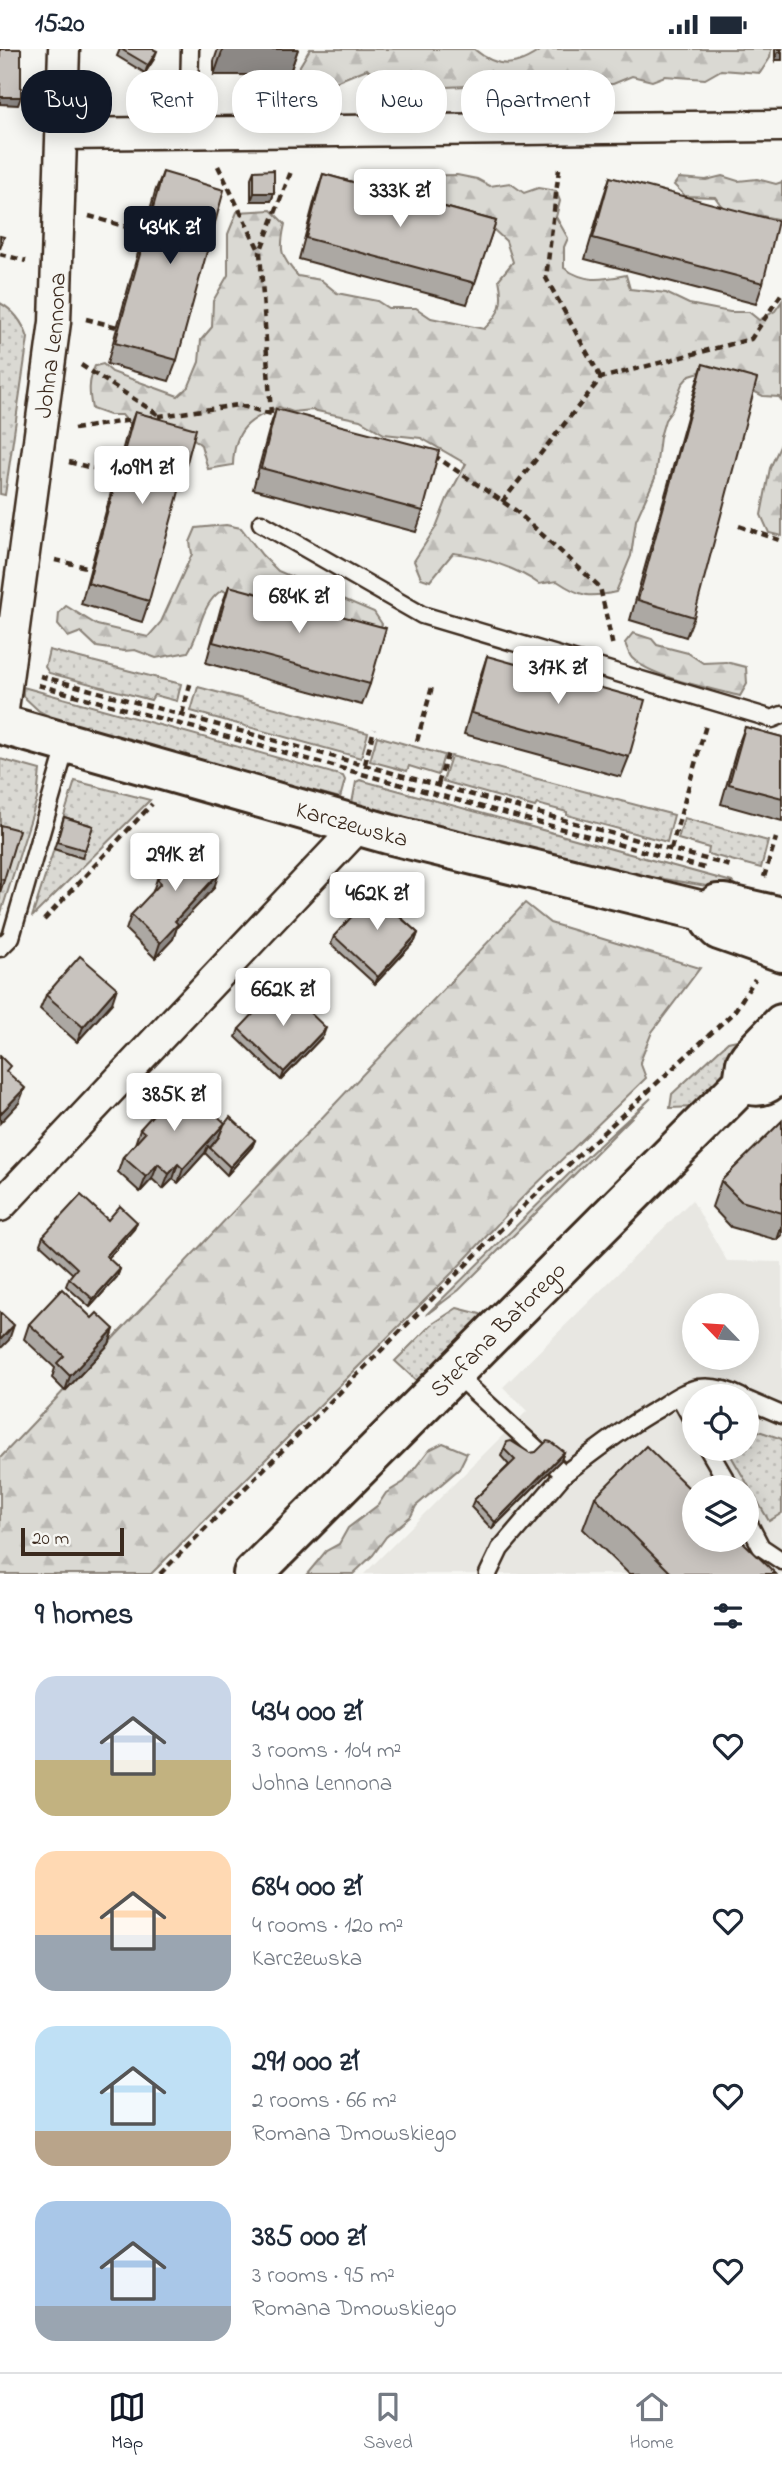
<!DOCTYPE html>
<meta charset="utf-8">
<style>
body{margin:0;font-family:"Indie Flower",sans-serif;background:#f6f6f7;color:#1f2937;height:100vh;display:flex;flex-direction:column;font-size:26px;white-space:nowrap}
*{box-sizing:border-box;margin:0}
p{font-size:23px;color:#747a83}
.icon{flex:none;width:38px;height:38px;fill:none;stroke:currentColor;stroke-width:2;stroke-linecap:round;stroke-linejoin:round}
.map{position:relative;height:1525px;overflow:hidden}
.drawer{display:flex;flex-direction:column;background:#fff;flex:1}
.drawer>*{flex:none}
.top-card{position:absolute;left:21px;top:21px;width:740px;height:63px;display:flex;gap:14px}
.needle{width:46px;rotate:295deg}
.buttons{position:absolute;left:682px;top:1244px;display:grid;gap:14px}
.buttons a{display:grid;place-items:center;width:77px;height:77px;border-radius:50%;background:#fff;box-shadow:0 4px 18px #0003;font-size:35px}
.scale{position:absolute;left:21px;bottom:18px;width:103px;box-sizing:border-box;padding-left:7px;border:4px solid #3b2a1e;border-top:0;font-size:19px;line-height:24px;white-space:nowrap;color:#3b2a1e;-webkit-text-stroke:5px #f6f6f2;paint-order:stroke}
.price{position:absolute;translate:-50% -60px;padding:0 16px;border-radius:7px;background:#fff;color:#222;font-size:23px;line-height:46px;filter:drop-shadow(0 2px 4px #0008)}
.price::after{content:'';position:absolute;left:50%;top:42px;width:21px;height:16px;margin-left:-10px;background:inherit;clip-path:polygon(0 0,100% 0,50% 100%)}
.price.on{background:#111827;color:#fff}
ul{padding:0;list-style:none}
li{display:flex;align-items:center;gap:21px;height:175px;padding:0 35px}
li span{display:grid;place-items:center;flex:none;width:196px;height:140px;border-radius:21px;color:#555}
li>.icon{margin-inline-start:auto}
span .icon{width:84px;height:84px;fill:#fffc;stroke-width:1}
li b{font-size:30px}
h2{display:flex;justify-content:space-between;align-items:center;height:84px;padding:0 35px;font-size:30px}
.chip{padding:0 24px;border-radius:28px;background:#fff;box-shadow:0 4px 18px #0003;font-size:24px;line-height:63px}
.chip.on{background:#111827;color:#fff}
.status{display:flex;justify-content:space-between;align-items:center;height:49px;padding:0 35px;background:#fff;direction:ltr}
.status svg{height:19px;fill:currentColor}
.tab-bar{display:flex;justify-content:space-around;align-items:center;height:98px;border-top:2px solid #e0e1e3;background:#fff;font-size:19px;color:#747a83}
.tab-bar a{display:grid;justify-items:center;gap:4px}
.tab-bar .on{color:#111827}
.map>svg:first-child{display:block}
.built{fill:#e8e7e2;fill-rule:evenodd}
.grass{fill:url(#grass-dots);stroke:#8a8278;stroke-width:2}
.forest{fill:url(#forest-firs);stroke:#8a8278;stroke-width:2}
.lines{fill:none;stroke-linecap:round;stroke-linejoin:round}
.lane-casing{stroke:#3b2a1e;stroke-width:21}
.street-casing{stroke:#3b2a1e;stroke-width:35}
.secondary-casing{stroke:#3b2a1e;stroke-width:44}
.path{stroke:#3b2a1e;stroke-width:4.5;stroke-dasharray:7 5;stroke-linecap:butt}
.lane{stroke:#f6f6f2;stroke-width:16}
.street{stroke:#f6f6f2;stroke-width:30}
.secondary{stroke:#f6f6f2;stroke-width:38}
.wall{fill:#aca8a3;stroke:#3b2a1e;stroke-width:2}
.shaded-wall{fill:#8c8885;stroke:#3b2a1e;stroke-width:2}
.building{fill:#c8c3be;stroke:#3b2a1e;stroke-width:2}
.labels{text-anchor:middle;stroke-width:6;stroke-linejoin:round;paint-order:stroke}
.street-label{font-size:24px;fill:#3b2a1e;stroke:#f6f6f2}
</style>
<div class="status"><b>15:20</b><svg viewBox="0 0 49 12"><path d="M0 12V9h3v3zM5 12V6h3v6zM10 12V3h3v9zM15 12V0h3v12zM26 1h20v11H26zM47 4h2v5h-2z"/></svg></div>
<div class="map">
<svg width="782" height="1525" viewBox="0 0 782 1525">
<defs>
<pattern id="grass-dots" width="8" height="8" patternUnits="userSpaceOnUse" patternTransform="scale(1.75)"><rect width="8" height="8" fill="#dad9d3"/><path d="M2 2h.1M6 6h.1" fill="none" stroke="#bcbab5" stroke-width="1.8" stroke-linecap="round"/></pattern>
<pattern id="forest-firs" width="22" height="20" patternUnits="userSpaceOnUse" patternTransform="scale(1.75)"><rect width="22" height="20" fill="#dad9d3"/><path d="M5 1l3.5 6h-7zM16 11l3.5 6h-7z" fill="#bcbab5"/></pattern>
</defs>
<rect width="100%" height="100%" fill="#f6f6f2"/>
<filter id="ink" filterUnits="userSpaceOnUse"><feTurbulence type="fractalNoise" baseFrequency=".0143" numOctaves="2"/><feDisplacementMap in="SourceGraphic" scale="14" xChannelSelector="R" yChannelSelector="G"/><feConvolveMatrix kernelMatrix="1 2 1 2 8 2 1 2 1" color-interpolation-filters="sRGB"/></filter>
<g filter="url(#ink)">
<path class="built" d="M692 1151 727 1212 782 1213V1525H364L527 1362 503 1338ZM695 1256H747V1309H695ZM695 1348H747V1400H695ZM695 1438H747V1491H695Z"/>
<g class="grass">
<path d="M0 254C15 262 23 274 28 289L5 446 0 445Z"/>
<polygon points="49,601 181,635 177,652 154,646 151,651 49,624 45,618"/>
<polygon points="23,638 343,727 345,731 340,749 58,672 39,662 23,647"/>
<polygon points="198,638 368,684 361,709 191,662"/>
<polygon points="377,687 444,706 438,726 409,717 407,722 370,712"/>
<polygon points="451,707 674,766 667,793 567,766 567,763 537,755 535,758 443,732"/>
<polygon points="0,710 40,721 37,750 0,867"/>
<polygon points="360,731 732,833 742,845 719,839 596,819 352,754 356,733"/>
<polygon points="75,732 150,751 32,868 54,800 83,809 61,776"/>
<polygon points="684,769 768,792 761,819 708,805 709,799 678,790"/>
<polygon points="746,989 724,1024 697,1058 670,1059 672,1045 728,993"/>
<polygon points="651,1049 459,1241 426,1266 579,1115"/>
<polygon points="457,1259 480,1265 483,1269 418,1333 395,1312 431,1276"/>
<polygon points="747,1378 782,1390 782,1464 769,1472 727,1400 747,1400"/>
</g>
<g class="forest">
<path d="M310 0H474C499 21 517 18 542 0H771L770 9 760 24 721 21 705 30 665 27 652 32 632 27 613 35H584L563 33 534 40 508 35 446 38 429 27 382 35 367 20 323 38 291 41 295 25Z"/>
<path d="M457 126 477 130 490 137 510 134 524 144 538 139 556 142 560 152 556 168 568 189 564 198V219C586 234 600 231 626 226L630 240 666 244 689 255 730 263H749L759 271 775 262 782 252V352L779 348 763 347 710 320 690 326 682 335 672 361 665 371 660 388 655 429 636 471 631 507 616 543C589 549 581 548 557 532L539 535C517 519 480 507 453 504L430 532 421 529 414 512 436 478 447 450 466 415 421 389 384 385 360 371 312 361 293 363 279 358C249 371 234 379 233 416L208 420 201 396 187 384 133 379 122 366H109L92 360C89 344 88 333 95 317L103 315 112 323 178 347 189 337 199 313 201 291 212 278 213 252 228 226V185L237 163 271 161 285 175C279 201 280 207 298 227L321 231 337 244 377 252 388 259H416L431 269 484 280C501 264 504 254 499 230L513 213 506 192 494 181 475 178 388 147 392 136 403 127Z"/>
<polygon points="722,127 738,132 757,130 776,135 782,133 782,171 723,159 715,148 685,147 674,136 679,129 706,131"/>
<polygon points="782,393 782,487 769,484 761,466 770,419"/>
<path d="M226 476 241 479 262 506 278 522 374 563 382 575 376 588 243 550 222 541C200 556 202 581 188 603L156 609 135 601 124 602 97 598 81 583 68 588 58 576 59 564 66 557 97 576 148 588 161 573 192 505 190 493 196 479Z"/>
<path d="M633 584 652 590 657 596 688 604 703 614 726 613 746 618 747 635 740 647C713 640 652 629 632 609 629 606 627 599 625 594Z"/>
<polygon points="525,854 550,874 700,919 652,983 640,1013 646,1029 520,1151 456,1220 151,1525 0,1525 0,1409"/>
<polygon points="443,1394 467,1404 459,1420 416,1457 411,1467 386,1488 373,1506 353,1525 307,1525 326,1502 339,1495 348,1479 378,1456 386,1444 404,1433 429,1401"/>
</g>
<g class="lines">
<defs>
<g id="lane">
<polyline points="188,85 190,0"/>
<polyline points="261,474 422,566 756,665 772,670 782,666"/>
<polyline points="0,899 11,888 67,694"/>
<path d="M454 1324 564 1425C595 1402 625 1378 659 1359 671 1351 684 1342 698 1339 713 1337 728 1341 741 1348"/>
<polyline points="679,1347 695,1376"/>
<polyline points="747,1351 782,1366"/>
<polyline points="708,1400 730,1438"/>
<polyline points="747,1471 761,1498 782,1512"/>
<polyline points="488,1525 500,1500 564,1425"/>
</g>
<g id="street">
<polyline points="63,85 782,77"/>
<path id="s1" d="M1 675 55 273 64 0"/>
<polyline points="0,1157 359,777"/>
</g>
<g id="secondary">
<path id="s2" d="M0 675 388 785 707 863"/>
<polyline points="707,863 711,873 719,881 782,903"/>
<polyline points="707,863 718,855 725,855 782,868"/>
<path d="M743 1034C764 1041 768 1034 782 1020"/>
<path id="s3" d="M253 1525 743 1034 746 1014 750 1008 782 975"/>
</g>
</defs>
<use href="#lane" class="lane-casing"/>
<use href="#street" class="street-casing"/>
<use href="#secondary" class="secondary-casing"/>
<g class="path">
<polyline points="218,117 260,203"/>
<polyline points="559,120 546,229 601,329"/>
<polyline points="89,167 144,183"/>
<polyline points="0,205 26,212"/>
<polyline points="86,270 117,278"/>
<polyline points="81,316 159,366"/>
<polyline points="271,365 260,203 292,120"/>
<polyline points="146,369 238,356 279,367"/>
<polyline points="74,380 138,370"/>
<polyline points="433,408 438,409 515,461 600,538 613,598"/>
<polyline points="69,413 116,425"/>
<polyline points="502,453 601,329 751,290 782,244"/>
<polyline points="739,477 782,492"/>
<polyline points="55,511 91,519"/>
<polyline points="40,627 731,817"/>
<polyline points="38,636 708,820"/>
<polyline points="182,665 191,632"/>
<polyline points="417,692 432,638"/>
<polyline points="365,715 374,680"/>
<polyline points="438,735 449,701"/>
<polyline points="671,800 706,676"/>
<polyline points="764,828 776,789"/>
<polyline points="44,871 152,755"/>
<polyline points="160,1525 528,1153 734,963 755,930"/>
</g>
<use href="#lane" class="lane"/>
<use href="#street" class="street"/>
<use href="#secondary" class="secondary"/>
</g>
<g class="wall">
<polygon points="120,0 153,0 154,10 145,24 117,7"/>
<polygon points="218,0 298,0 289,26 214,26 214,12"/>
<polygon points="775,0 782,0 775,11"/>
<polygon points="254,122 274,144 271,152 251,152 251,129"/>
<polygon points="163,123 177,311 169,332 107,315 155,143"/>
<polygon points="323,125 496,172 467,255 299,210 316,146"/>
<polygon points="610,128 763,234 756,255 585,210 603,149"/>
<polygon points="703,315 694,568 686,588 630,571 696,336"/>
<polygon points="276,360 423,462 416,483 253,440 269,381"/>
<polygon points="135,363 149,552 142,573 81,555 127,384"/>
<polygon points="229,537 370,635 362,656 206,614 221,558"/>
<polygon points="487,607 629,708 621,728 464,685 480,628"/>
<polygon points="745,678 782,688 782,772 721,755 737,699"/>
<polygon points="64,768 93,777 82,809 54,800"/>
<polygon points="0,776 4,831 0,844"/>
<polygon points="157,830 214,839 177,878 173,890 155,909 126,881 131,866 152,845"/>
<polygon points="380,848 403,859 397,865 418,884 415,892 375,935 331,895 334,887"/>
<polygon points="46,946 112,954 77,993 40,960"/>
<polygon points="239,980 323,987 281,1031 236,988"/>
<polygon points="782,1072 782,1186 777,1191 731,1178 712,1158 721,1132"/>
<polygon points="225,1074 255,1091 252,1098 227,1126 205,1104 178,1134 173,1130 163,1140 152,1130 140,1143 118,1123 123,1108 135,1095 140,1080"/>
<polygon points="108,1171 137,1173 134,1180 108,1209 120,1220 117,1228 90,1258 66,1237 69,1229 73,1225 40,1195 43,1187"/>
<polygon points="92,1269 114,1280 109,1295 65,1342 52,1329 55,1319 24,1290 29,1275"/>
<polygon points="504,1400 530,1404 564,1403 561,1411 492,1480 471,1458 474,1451 509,1416 501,1407"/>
<polygon points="595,1448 776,1525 629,1525 583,1480"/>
</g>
<g class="shaded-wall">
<polygon points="223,0 298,0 289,26 214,26"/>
<polygon points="157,2 154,10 145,24 148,16"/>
<polygon points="778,3 782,3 782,11 775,11"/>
<polygon points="0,48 21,48 18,56 0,55"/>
<polygon points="254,144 274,144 271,152 251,152"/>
<polygon points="219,824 214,839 177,878 173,890 155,909 160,894 175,872"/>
<polygon points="405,851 403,859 391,871 394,863"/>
<polygon points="418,884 415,892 375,935 378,928"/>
<polygon points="117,939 112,954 77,993 83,978"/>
<polygon points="326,979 323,987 281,1031 284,1023"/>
<polygon points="25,1039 19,1054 0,1074 0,1065"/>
<polygon points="225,1074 219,1088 210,1099 208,1097 205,1104 178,1134 183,1120"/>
<polygon points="255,1091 252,1098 227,1126 230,1118"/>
<polygon points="158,1115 152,1130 140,1143 146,1128"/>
<polygon points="178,1115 173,1130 163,1140 169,1125"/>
<polygon points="137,1173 134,1180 103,1215 106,1207"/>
<polygon points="782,1176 782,1186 777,1191"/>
<polygon points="120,1220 117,1228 90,1258 93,1250"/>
<polygon points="14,1276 9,1291 0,1300 0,1291"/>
<polygon points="114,1280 109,1295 65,1342 70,1327"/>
<polygon points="564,1403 561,1411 492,1480 495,1473"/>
</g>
<g class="building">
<rect x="0" y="0" width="21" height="48"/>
<polygon points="121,0 153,0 157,2 148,16"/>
<polygon points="274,121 274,144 254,144 254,122"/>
<polygon points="163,123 224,141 177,311 115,294"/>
<polygon points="323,125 496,172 475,234 306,189"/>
<polygon points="610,128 778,172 763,234 593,189"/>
<polygon points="0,187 4,188 0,200"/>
<polygon points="703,315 757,330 694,568 638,551"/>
<polygon points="276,360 439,402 423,462 261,419"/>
<polygon points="135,363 196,380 149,552 88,534"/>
<polygon points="229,537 386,579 370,635 213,593"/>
<polygon points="487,607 645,651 629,708 472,664"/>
<polygon points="745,678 782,688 782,749 729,735"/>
<polygon points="64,768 93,777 85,801 57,793"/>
<polygon points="0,776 19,781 4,831 0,830"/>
<polygon points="189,796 219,824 175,872 178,875 160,894 131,866 161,834 157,830"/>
<polygon points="389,837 405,851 394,863 418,884 378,928 334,887 374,843 380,848"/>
<polygon points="80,907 117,939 83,978 46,946"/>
<polygon points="281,936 326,979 284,1023 239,980"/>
<polygon points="0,1007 10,1017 6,1022 25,1039 0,1065"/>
<polygon points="182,1034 225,1074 183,1120 178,1115 169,1125 158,1115 146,1128 123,1108 145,1084 140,1080"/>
<polygon points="230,1068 255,1091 230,1118 210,1099 219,1088 224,1076"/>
<polygon points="782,1072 782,1164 741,1152 721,1132"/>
<polygon points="81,1146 108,1171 120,1157 137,1173 106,1207 120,1220 93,1250 69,1229 77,1219 43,1187"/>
<polygon points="62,1240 92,1269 97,1264 114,1280 70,1327 57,1314 64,1307 29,1275"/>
<polygon points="0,1263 14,1276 0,1291"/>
<polygon points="511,1392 530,1404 536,1403 547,1392 551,1393 564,1403 495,1473 474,1451 515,1411 504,1400 507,1393"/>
<polygon points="646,1397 695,1445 695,1491 741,1491 776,1525 672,1525 595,1448"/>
</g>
</g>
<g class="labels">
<g class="street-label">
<text dy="8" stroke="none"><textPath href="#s1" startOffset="382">Johna Lennona</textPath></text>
<text dy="8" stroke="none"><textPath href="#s2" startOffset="366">Karczewska</textPath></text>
<text dy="8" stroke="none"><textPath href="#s3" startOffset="346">Stefana Batorego</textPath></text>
</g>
</g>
</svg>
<div class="buttons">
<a><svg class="needle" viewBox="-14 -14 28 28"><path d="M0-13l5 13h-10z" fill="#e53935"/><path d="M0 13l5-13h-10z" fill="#747a83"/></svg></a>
<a><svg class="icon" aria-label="locate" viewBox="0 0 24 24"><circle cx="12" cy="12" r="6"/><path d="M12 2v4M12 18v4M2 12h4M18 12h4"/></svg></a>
<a><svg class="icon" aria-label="layers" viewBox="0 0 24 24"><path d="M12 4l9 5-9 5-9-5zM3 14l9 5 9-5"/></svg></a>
</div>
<div class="scale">20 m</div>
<b class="price" style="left:400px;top:180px">333K zł</b>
<b class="price on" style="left:170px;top:217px">434K zł</b>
<b class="price" style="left:142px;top:457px">1.09M zł</b>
<b class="price" style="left:299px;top:586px">684K zł</b>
<b class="price" style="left:558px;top:657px">317K zł</b>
<b class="price" style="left:175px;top:844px">291K zł</b>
<b class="price" style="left:377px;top:883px">462K zł</b>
<b class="price" style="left:283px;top:979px">662K zł</b>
<b class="price" style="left:174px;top:1084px">385K zł</b>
<div class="top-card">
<a class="chip on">Buy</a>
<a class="chip">Rent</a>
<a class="chip">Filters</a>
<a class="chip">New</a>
<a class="chip">Apartment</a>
</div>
</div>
<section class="drawer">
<h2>9 homes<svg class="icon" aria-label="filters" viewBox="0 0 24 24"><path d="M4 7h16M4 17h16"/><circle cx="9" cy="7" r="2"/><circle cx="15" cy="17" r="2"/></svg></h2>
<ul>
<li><span style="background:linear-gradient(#c9d6e8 60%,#c2b280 0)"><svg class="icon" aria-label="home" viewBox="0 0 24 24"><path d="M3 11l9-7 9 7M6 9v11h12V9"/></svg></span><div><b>434 000 zł</b><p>3 rooms · 104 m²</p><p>Johna Lennona</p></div><svg class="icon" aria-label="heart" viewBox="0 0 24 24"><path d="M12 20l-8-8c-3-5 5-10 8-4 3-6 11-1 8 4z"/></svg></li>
<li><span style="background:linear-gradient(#ffd9b3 60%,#9aa5b1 0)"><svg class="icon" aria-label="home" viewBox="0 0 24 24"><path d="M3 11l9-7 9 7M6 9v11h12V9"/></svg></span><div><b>684 000 zł</b><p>4 rooms · 120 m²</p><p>Karczewska</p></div><svg class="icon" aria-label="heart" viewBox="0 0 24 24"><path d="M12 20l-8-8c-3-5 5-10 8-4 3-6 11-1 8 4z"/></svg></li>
<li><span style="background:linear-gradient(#bfe0f5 75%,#b9a48a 0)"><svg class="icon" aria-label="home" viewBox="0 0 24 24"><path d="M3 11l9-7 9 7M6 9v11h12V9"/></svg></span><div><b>291 000 zł</b><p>2 rooms · 66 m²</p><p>Romana Dmowskiego</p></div><svg class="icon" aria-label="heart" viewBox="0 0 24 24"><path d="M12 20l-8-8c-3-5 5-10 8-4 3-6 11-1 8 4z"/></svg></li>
<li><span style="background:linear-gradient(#a9c7e8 75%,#9aa5b1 0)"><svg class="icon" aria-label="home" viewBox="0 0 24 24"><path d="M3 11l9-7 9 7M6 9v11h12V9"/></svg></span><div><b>385 000 zł</b><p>3 rooms · 95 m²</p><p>Romana Dmowskiego</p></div><svg class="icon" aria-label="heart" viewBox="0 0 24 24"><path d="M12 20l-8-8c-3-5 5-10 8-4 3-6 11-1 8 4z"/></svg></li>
</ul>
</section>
<nav class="tab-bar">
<a class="on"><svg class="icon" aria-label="map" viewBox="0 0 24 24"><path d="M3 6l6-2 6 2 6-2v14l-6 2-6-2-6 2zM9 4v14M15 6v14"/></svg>Map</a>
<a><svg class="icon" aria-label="saved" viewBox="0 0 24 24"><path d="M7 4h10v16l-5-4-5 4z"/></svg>Saved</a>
<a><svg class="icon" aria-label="home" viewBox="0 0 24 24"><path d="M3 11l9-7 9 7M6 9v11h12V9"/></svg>Home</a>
</nav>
